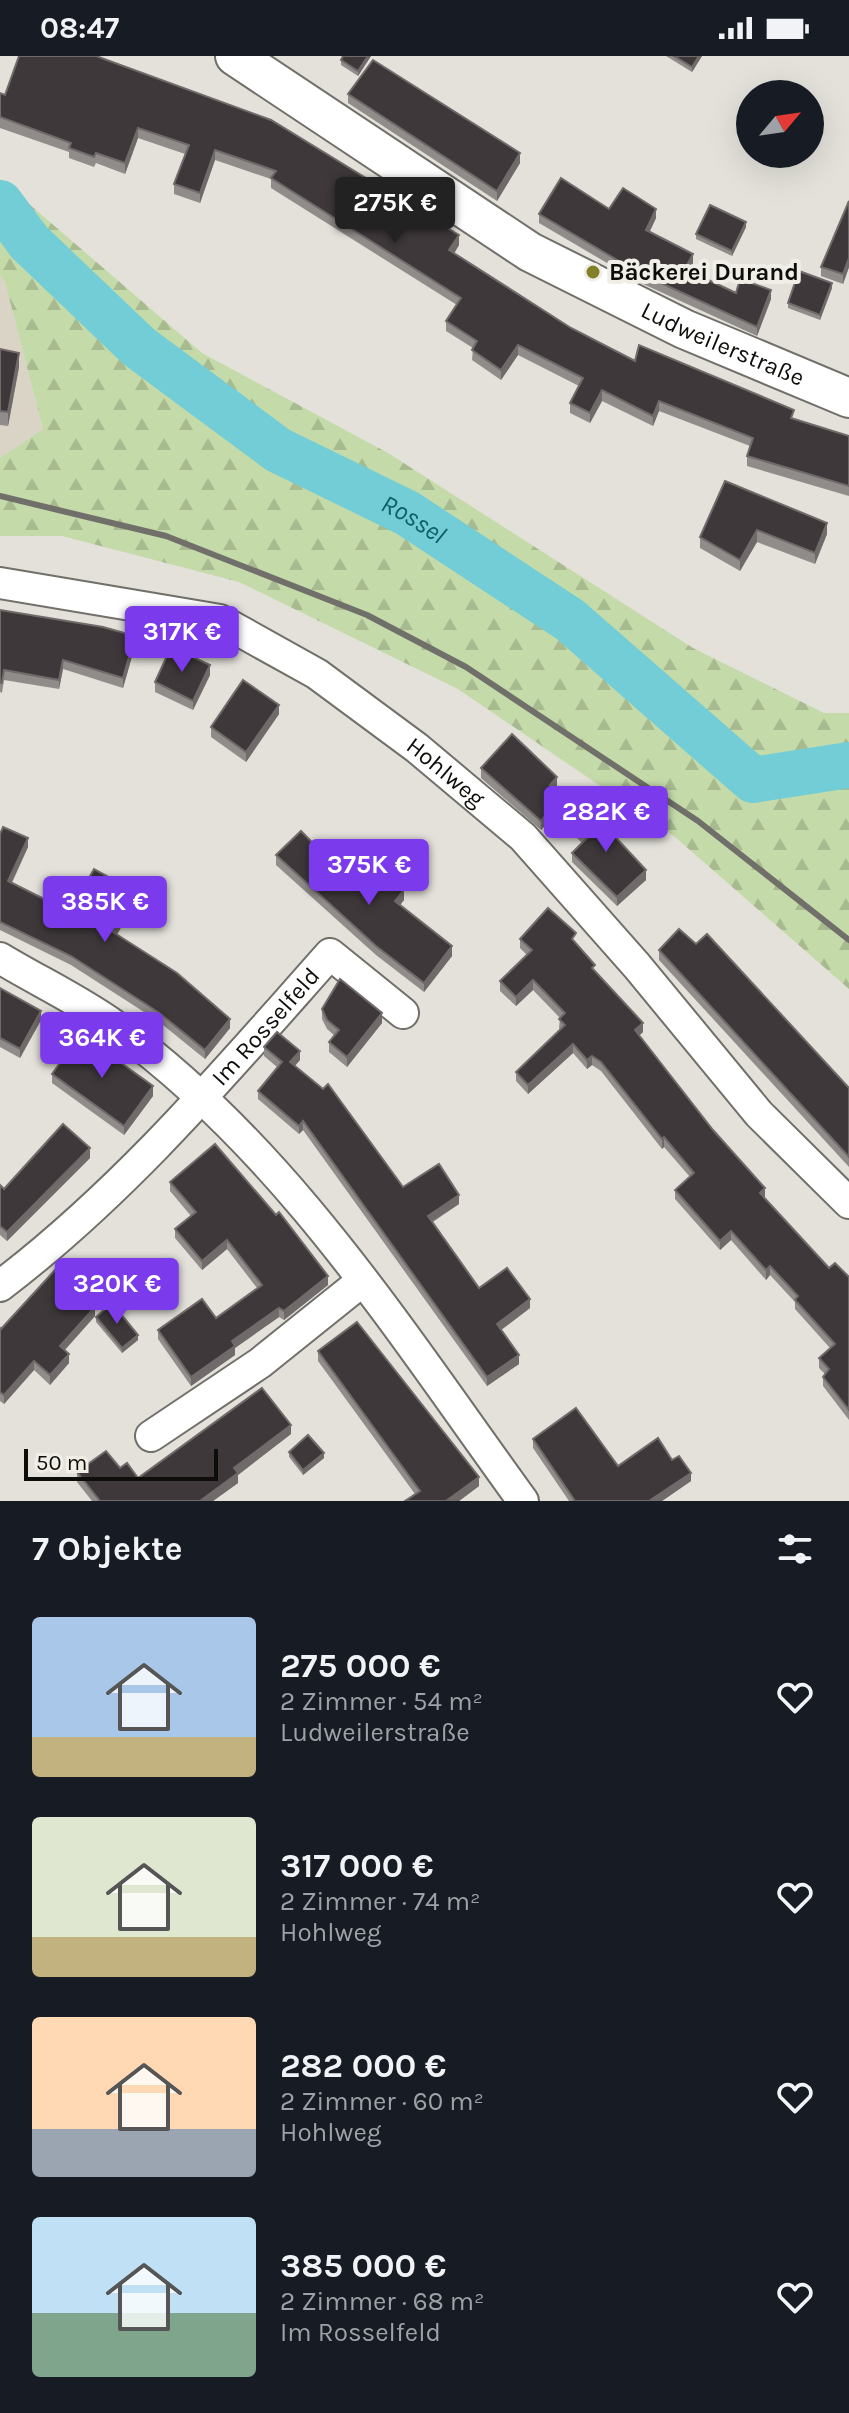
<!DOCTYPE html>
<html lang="de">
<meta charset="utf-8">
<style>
body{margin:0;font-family:Karla,sans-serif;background:#242831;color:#f1f3f6;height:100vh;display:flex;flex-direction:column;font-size:30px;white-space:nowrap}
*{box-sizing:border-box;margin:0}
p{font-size:26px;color:#9ea1a6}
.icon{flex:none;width:44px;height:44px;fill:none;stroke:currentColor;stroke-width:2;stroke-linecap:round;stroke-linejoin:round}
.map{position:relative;height:1445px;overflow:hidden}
.panel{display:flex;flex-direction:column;background:#171b24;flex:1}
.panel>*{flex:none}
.needle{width:52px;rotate:61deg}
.fabs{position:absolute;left:736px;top:24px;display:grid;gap:16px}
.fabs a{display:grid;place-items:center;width:88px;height:88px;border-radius:50%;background:#171b24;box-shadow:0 8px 32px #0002;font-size:40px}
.scale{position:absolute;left:24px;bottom:20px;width:194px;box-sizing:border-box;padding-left:8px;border:4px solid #0d0d0a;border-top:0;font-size:22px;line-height:28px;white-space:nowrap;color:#0d0d0a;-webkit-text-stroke:6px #f0eee7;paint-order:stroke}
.price{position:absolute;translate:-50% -68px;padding:0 18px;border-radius:8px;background:#7c3aed;color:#fff;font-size:26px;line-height:52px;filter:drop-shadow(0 2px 4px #0008)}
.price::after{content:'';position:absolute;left:50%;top:48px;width:24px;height:18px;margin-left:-12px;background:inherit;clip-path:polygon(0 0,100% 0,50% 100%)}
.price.active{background:#222;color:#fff}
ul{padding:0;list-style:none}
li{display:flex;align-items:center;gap:24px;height:200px;padding:0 32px}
li span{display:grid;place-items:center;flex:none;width:224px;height:160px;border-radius:8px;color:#555}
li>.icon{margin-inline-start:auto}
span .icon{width:96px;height:96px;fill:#fffc;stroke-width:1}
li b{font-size:34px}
h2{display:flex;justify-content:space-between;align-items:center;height:96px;padding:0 32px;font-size:34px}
.status{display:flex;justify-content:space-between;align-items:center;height:56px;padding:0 40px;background:#171b24;direction:ltr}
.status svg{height:22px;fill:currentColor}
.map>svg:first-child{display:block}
.built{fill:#d9d4c6}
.forest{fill:url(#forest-firs)}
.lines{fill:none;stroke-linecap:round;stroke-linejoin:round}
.river{stroke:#72cdd6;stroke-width:46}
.minor-casing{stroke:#716f69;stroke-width:34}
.major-casing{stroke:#716f69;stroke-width:42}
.minor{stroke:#fff;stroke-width:30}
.major{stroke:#fff;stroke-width:38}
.rail{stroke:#706f6a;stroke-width:6}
.wall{fill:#908c8a}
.shaded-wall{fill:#706b6a}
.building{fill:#3e383a;stroke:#706b6a;stroke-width:2}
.poi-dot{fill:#82812a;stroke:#f0eee7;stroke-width:3}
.labels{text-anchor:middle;stroke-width:8;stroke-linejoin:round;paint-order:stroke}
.poi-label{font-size:24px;font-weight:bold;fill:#0d0d0a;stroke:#f0eee7;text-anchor:start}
.street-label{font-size:24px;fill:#0d0d0a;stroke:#f0eee7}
.water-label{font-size:26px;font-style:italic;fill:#0f5f65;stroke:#f0eee7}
</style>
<div class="status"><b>08:47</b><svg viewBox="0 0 49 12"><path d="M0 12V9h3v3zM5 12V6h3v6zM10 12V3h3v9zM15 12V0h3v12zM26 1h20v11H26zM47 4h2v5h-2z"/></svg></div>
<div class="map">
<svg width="849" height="1445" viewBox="0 0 849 1445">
<defs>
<pattern id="forest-firs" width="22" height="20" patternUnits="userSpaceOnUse" patternTransform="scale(2)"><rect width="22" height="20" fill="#c5daa9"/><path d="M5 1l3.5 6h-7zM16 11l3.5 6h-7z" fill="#a8ba90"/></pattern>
</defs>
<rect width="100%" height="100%" fill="#e3e1da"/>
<polygon class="built" points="0,219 5,226 43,373 0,402"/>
<polygon class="forest" points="0,123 202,297 388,397 693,592 824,657 849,657 849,933 675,781 458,633 239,526 62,480 0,480 0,402 43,373 5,226 0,219"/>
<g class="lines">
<path class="river" id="s1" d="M0 147 29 186 139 291 278 394 407 457 570 564 753 724 849 709"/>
<defs>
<g id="minor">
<path id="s2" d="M0 527 220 564 317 618 417 692 523 781 637 910 759 1058 849 1147"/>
<path d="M0 902C38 925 79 944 115 970 285 1093 401 1277 523 1445"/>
<path id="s3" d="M0 1230C125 1135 226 1015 330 898L403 957"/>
<polyline points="151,1380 260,1307 361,1226"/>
</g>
<g id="major">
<path id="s4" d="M235 0 530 196 684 273 849 342"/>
</g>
</defs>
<use href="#minor" class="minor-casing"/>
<use href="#major" class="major-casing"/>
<use href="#minor" class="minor"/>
<use href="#major" class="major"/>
<polyline class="rail" points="0,440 166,480 367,559 466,611 698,765 849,884"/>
</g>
<g class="wall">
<polygon points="19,0 459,189 454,198 571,272 635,305 794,363 849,380 849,440 747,410 747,400 750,390 659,355 653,370 602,345 590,367 570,357 570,347 579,330 518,299 501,324 472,304 473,292 446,275 446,265 457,249 271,132 271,123 215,104 200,147 174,138 174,128 185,98 138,82 125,118 96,107 94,111 69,102 69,96 0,72 0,37 5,39"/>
<polygon points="371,0 358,20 341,9 341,4"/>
<polygon points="666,0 702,0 692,16"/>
<polygon points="348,38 520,107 497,145 348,47"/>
<polygon points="849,145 849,211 843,228 821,220 821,211"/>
<polygon points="609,153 656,162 650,175 693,207 689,215 736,237 771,243 757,280 641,227 539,167 539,158"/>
<polygon points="746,171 732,200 696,183 696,178"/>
<polygon points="832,232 820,264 788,252 788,247"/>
<polygon points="0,293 19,311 8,370 0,369"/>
<polygon points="725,425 827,478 815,508 757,486 740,515 700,492 700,481"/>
<polygon points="0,554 135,590 123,632 63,613 59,633 4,624 2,637 0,636"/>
<polygon points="210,619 193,654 155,636 155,626"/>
<polygon points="279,658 246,706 211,681 211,671"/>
<polygon points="481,712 557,730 555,733 563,749 541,774 481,722"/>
<polygon points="573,768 609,774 646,824 617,850 572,806 572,797 582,787 573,778"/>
<polygon points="0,778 28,791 12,827 70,856 136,845 117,879 230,972 205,1003 158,965 71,909 0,874"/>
<polygon points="276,799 347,822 404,844 400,849 452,900 424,936 376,899 276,809"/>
<polygon points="520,883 576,887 595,915 643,976 639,980 765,1142 829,1212 849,1221 849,1364 823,1330 823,1321 825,1318 819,1312 819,1302 830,1292 795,1253 795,1246 770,1219 766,1224 731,1184 720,1194 675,1143 675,1134 690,1121 664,1091 662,1093 601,1015 592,1009 587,1013 573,997 528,1038 516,1025 516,1016 560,973 559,972 560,962 533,934 516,950 500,935 500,925 527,899 520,892"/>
<polygon points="659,894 849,1032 849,1111 659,904"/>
<polygon points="0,932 41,964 20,1002 0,991"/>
<polygon points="322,953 382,967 347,1011 329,996 329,986 335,980 327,973 322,963"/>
<polygon points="264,991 300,1004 295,1010 403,1131 459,1148 433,1166 479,1232 530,1252 501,1274 519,1308 487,1330 303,1074 299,1078 258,1043 258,1035 277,1011 264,1000"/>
<polygon points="52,1018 153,1040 124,1079 52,1027"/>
<polygon points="90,1102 7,1185 0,1179 0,1129 4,1133"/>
<polygon points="170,1126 328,1229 284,1264 279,1261 235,1292 235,1299 191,1330 158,1283 158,1274 216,1262 257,1232 227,1193 202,1214 175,1182 175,1173 191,1160 170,1135"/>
<polygon points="95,1260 65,1294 69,1307 50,1329 34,1314 4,1348 0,1345 0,1272 1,1273"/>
<polygon points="96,1261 138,1284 122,1297 96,1266"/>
<polygon points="318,1295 479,1430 459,1445 405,1445 415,1438 318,1305"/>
<polygon points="291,1378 238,1419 238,1427 213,1445 92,1445 77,1426 77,1416 120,1412 138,1422"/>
<polygon points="533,1383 618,1410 672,1404 691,1425 662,1445 569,1445 533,1392"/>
<polygon points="289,1396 324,1402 303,1419 289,1401"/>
</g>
<g class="shaded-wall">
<polygon points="368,0 371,0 358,20 358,15"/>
<polygon points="699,0 702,0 692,16 692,11"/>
<polygon points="138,72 138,82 125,118 125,107"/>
<polygon points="215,94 215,104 200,147 200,137"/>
<polygon points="520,97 520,107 497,145 497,135"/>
<polygon points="656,153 656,162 646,183 646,174"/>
<polygon points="746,166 746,171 732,200 732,195"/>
<polygon points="459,179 459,189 449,205 449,194"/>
<polygon points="693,198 693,207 685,222 685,213"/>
<polygon points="849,202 849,211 843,228 843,218"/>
<polygon points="832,227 832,232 820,264 820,259"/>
<polygon points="771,234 771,243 757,280 757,271"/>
<polygon points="518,289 518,299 501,324 501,314"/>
<polygon points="19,297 19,311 8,370 8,356"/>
<polygon points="602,334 602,345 590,367 590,357"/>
<polygon points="659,345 659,355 653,370 653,360"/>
<polygon points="827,467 827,478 815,508 815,497"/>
<polygon points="757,474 757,486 740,515 740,504"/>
<polygon points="135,580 135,590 123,632 123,622"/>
<polygon points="63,604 63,613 59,633 59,624"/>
<polygon points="210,609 210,619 193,654 193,645"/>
<polygon points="279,649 279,658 246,706 246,696"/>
<polygon points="557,721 557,730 550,738 550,729"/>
<polygon points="563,739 563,749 541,774 541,765"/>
<polygon points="28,782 28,791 8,834 8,825"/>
<polygon points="646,814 646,824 617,850 617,841"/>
<polygon points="404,834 404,844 395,855 395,845"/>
<polygon points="136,836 136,845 113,885 113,876"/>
<polygon points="452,890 452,900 424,936 424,927"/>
<polygon points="533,924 533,934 516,950 516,941"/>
<polygon points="41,955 41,964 20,1002 20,993"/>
<polygon points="382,957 382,967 347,1011 347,1001"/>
<polygon points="230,963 230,972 205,1003 205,994"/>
<polygon points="643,967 643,976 635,983 635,974"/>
<polygon points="573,988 573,997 528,1038 528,1029"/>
<polygon points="300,995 300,1004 290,1015 290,1006"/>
<polygon points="592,1000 592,1009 587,1013 587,1004"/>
<polygon points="153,1030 153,1040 124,1079 124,1070"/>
<polygon points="303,1065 303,1074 299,1078 299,1070"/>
<polygon points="664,1081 664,1091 662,1093 662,1083"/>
<polygon points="90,1092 90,1102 7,1185 7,1176"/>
<polygon points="765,1132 765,1141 760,1146 760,1137"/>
<polygon points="459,1139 459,1148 428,1168 428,1160"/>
<polygon points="731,1175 731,1184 720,1194 720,1185"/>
<polygon points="227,1184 227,1193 202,1214 202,1205"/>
<polygon points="770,1210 770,1219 766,1224 766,1214"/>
<polygon points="328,1220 328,1229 284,1264 284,1255"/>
<polygon points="530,1243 530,1252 497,1277 497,1268"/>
<polygon points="95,1251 95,1260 60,1299 60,1290"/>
<polygon points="279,1252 279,1261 235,1292 235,1299 191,1330 191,1321 232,1285"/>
<polygon points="138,1279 138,1284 122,1297 122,1292"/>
<polygon points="69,1298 69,1307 50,1329 50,1319"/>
<polygon points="519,1299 519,1308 487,1330 487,1321"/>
<polygon points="34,1305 34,1314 4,1348 4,1339"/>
<polygon points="291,1369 291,1378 238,1419 238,1427 213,1445 200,1445 234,1412"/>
<polygon points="324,1397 324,1402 303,1419 303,1414"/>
<polygon points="691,1417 691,1425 662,1445 649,1445"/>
<polygon points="479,1421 479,1430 459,1445 446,1445"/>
</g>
<g class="building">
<polygon points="19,0 96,0 271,64 459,179 449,194 571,272 635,305 639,289 794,354 791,362 849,380 849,430 747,400 753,382 659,345 653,360 602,334 590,357 570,347 583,322 518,289 501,314 472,294 477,285 446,265 461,242 271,122 276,115 215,94 200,137 174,128 189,89 138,72 125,107 96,97 94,101 69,92 71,87 0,61 0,37 5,39"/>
<polygon points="343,0 368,0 358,15 341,4"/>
<polygon points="674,0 699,0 692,11"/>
<polygon points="373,4 520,97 497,135 348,38"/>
<polygon points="561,122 609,153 623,132 656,153 646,174 693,198 685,213 736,237 740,223 771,234 757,271 641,218 539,158"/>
<polygon points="849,145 849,202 843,218 821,211"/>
<polygon points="710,149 746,166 732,195 696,178"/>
<polygon points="799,215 832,227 820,259 788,247"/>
<polygon points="0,293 19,297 8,356 0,355"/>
<polygon points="725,425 827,467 815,497 757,474 740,504 700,481"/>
<polygon points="0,554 103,571 135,580 123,622 63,604 59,624 4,614 2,627 0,627"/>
<polygon points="171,591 210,609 193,645 155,626"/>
<polygon points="243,624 279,649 246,696 211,671"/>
<polygon points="512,678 557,721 550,729 563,739 541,765 481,712"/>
<polygon points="592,749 609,765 605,770 646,814 617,841 572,797 587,782 573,768"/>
<polygon points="3,771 28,782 8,825 70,856 94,813 136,836 113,876 177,917 230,963 205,994 158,956 71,900 0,866 0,778"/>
<polygon points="301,775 347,822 364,801 404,834 395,845 452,890 424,927 376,890 276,799"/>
<polygon points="548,852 576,877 572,883 595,909 592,912 643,967 635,974 713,1074 765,1132 760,1137 829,1212 835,1207 849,1221 849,1354 823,1321 829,1313 819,1302 835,1288 795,1244 798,1240 770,1210 766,1214 731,1175 720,1185 675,1134 694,1117 664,1081 662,1083 601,1006 592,1000 587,1004 573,988 528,1029 516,1016 565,969 559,963 565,957 533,924 516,941 500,925 532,894 520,883"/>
<polygon points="679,873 696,888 707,878 849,1032 849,1101 659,894"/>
<polygon points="340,923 382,957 347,1001 329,986 339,974 327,964 322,953"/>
<polygon points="0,932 41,955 20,993 0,982"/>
<polygon points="277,976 300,995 290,1006 323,1033 328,1028 403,1131 439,1108 459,1139 428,1160 479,1232 507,1212 530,1243 497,1268 519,1299 487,1321 303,1065 299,1070 258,1035 282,1006 264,991"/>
<polygon points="81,978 153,1030 124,1070 52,1018"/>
<polygon points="63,1068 90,1092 7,1176 0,1170 0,1129 4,1133"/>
<polygon points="215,1088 276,1159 279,1156 328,1220 284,1255 279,1252 232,1285 235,1290 191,1321 158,1274 202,1243 216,1262 262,1229 227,1184 202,1205 175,1173 196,1156 170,1126"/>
<polygon points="55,1214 95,1251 60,1290 69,1298 50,1319 34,1305 4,1339 0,1336 0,1272 1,1273"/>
<polygon points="112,1247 138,1279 122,1292 96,1261"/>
<polygon points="357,1266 479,1421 446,1445 405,1445 420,1435 318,1295"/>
<polygon points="262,1332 291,1369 234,1412 238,1417 200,1445 100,1445 77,1416 106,1395 120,1412 127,1407 138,1422"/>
<polygon points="576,1352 618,1410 658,1382 672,1404 679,1400 691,1417 649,1445 575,1445 533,1383"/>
<polygon points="308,1379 324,1397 303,1414 289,1396"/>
</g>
<circle class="poi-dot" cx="593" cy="216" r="8"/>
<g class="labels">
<g class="poi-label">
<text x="609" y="224">Bäckerei Durand</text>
</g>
<g class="street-label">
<text dy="8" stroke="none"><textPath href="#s4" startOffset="568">Ludweilerstraße</textPath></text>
<text dy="8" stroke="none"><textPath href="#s2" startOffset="496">Hohlweg</textPath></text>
<text dy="8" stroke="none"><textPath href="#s3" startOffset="372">Im Rosselfeld</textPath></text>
</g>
<g class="water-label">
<text dy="9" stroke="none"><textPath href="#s1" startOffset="526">Rossel</textPath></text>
</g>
</g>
</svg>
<div class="fabs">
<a><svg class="needle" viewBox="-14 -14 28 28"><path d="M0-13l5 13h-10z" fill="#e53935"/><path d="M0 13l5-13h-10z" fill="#9ea1a6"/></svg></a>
</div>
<div class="scale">50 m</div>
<b class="price active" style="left:395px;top:189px">275K €</b>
<b class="price" style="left:182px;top:618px">317K €</b>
<b class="price" style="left:606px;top:798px">282K €</b>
<b class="price" style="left:369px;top:851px">375K €</b>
<b class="price" style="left:105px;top:888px">385K €</b>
<b class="price" style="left:102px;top:1024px">364K €</b>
<b class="price" style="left:117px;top:1270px">320K €</b>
</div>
<section class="panel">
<h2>7 Objekte<svg class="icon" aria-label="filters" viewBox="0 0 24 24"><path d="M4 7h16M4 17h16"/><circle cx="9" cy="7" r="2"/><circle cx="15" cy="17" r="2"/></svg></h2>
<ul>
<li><span style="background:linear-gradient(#a9c7e8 75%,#c2b280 0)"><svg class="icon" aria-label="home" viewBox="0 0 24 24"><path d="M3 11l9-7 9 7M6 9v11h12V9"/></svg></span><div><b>275 000 €</b><p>2 Zimmer · 54 m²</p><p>Ludweilerstraße</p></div><svg class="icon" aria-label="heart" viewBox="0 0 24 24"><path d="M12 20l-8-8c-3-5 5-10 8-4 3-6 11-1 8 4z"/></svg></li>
<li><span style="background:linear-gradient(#dfe7d0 75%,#c2b280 0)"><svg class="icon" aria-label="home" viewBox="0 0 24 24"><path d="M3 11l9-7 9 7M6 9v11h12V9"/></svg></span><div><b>317 000 €</b><p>2 Zimmer · 74 m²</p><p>Hohlweg</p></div><svg class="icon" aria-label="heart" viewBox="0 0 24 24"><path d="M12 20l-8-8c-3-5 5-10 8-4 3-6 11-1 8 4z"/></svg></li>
<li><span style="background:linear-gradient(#ffd9b3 70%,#9aa5b1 0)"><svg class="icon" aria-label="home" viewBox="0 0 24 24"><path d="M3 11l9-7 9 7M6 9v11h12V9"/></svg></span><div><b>282 000 €</b><p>2 Zimmer · 60 m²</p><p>Hohlweg</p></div><svg class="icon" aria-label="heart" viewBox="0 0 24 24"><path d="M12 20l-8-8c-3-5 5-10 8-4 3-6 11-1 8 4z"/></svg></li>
<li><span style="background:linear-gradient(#bfe0f5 60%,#7fa58c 0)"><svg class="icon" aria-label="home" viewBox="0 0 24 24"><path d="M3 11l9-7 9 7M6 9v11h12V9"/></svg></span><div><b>385 000 €</b><p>2 Zimmer · 68 m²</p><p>Im Rosselfeld</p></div><svg class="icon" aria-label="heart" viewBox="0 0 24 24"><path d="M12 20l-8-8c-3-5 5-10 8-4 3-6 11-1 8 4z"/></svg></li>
</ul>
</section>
